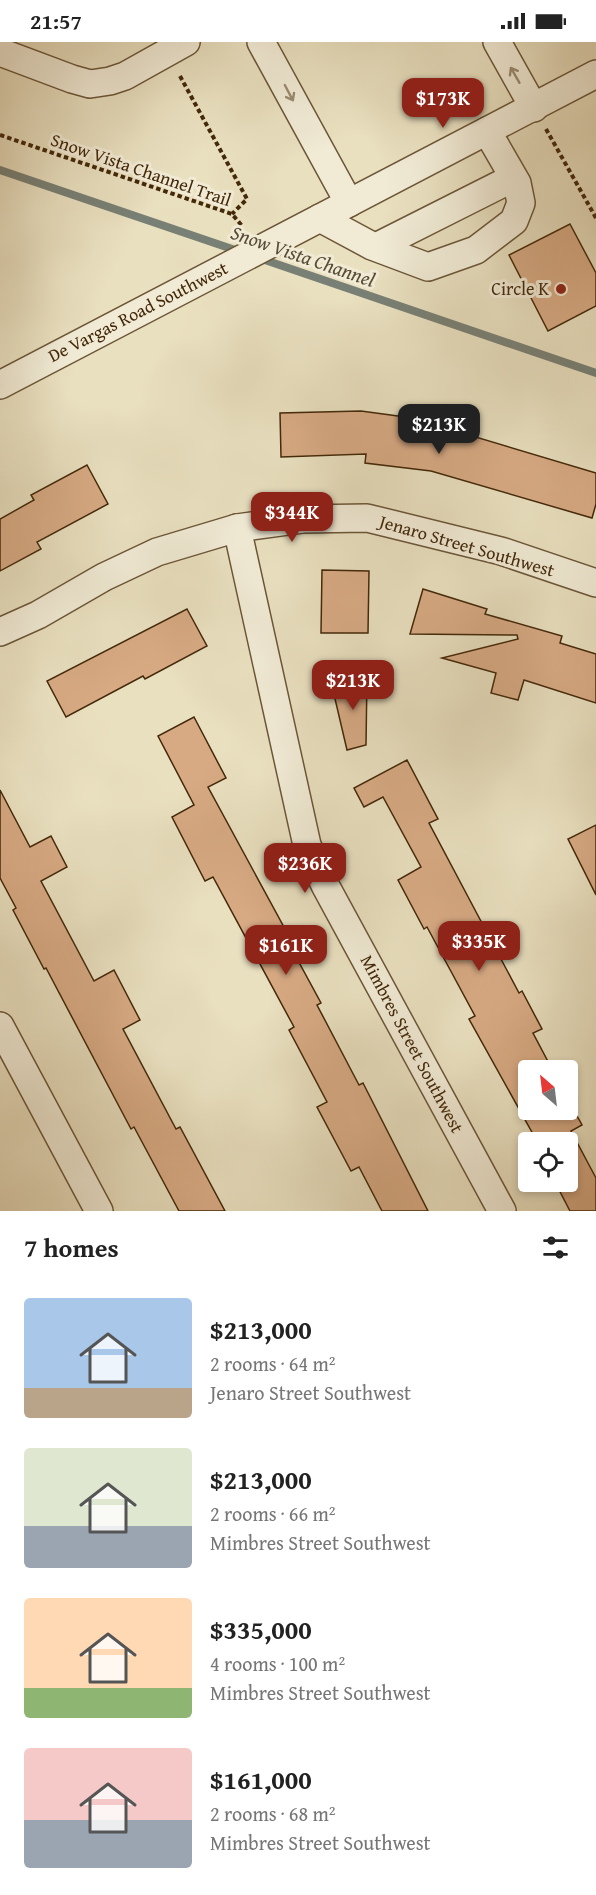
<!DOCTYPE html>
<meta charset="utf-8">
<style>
body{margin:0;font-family:"Gentium Book Plus",serif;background:#f6f6f6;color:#222;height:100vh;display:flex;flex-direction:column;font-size:22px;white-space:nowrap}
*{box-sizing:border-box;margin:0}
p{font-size:20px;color:#767676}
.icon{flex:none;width:33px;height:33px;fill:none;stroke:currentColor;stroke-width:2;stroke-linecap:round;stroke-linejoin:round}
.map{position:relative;height:1169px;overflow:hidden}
.side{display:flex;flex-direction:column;background:#fff;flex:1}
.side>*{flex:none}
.needle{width:39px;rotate:332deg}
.fabs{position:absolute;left:518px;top:1018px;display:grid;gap:12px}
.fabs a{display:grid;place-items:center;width:60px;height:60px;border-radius:6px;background:#fff;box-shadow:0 3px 9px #0003;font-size:30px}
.price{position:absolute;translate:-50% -51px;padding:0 14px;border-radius:12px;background:#8f2418;color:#fff;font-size:20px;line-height:39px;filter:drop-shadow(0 2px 3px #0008)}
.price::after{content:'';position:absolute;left:50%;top:36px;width:18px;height:14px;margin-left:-9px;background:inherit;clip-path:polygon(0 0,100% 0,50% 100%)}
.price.on{background:#222;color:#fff}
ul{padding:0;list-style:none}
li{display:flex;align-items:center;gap:18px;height:150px;padding:0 24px}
li span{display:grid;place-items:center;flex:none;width:168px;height:120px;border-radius:6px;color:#555}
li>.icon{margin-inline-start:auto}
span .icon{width:72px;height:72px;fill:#fffc;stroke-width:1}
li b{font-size:26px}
h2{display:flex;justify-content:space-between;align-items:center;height:72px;padding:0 24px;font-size:26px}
.status{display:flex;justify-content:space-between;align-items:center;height:42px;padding:0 30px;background:#fff;direction:ltr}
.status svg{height:16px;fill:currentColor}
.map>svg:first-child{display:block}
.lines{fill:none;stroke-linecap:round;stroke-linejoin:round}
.stream{stroke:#788075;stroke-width:8}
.building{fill:#d7aa84;stroke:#432809;stroke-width:1.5}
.minor-casing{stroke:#6c5637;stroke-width:30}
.path{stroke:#432809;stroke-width:4;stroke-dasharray:4.5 3;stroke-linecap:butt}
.minor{stroke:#f1ebd6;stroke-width:27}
.oneway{stroke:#9a8a70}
.poi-dot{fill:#8f2418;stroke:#f1ebd6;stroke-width:2}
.labels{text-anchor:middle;stroke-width:6;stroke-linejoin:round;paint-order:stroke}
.street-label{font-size:18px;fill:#432809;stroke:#f1ebd6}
.poi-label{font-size:18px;fill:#432809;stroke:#f1ebd6;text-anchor:end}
.water-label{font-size:20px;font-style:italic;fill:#594c36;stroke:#f1ebd6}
</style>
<div class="status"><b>21:57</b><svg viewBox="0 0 49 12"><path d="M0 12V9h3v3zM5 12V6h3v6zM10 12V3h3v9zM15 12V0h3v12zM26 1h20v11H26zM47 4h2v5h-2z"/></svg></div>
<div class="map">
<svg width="596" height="1169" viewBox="0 0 596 1169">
<rect width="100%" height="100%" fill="#e9e0c0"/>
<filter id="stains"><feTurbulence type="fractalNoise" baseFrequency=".00333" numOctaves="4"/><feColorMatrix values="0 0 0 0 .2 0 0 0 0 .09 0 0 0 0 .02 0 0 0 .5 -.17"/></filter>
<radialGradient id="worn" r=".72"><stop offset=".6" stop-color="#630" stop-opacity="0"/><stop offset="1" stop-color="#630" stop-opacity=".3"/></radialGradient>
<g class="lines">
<g class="stream">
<polyline points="0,128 241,210"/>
<polyline points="259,216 596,331"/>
</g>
</g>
<g class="building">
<polygon points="570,182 596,231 596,264 548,289 509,213"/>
<polygon points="361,369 442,380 442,385 596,431 596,462 592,476 431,429 365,421 366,412 281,415 280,371"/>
<polygon points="87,423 108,462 37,500 41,507 0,529 0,477 34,458 31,453"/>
<polygon points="322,528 369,529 368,591 321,591"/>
<polygon points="423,547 487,567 485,572 562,594 560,601 596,612 596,661 524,638 518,658 491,651 496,631 442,616 518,597 517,593 410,592"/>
<polygon points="187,567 207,604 145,637 143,634 66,675 47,639"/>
<polygon points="367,635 366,703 347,708 332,644"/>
<polygon points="194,675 226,736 208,745 285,887 282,889 321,961 317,963 359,1043 363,1041 428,1169 382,1169 359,1125 351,1129 317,1065 327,1060 289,988 294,985 213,835 205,839 172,775 194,763 158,694"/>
<polygon points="407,718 438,777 429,781 519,951 522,949 542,987 533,991 553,1029 528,1029 528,1068 567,1068 567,1056 582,1083 571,1089 596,1136 596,1169 570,1169 555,1140 567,1140 567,1101 538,1101 469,977 475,974 427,885 424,887 398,838 421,825 383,755 364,765 354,746"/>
<polygon points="0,748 30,805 51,794 67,825 41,839 94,939 114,928 140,978 123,987 176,1087 180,1085 225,1169 179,1169 134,1085 131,1087 46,926 44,927 13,868 16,866 0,836"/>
<polygon points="596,783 596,853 568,797"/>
</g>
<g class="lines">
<defs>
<g id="minor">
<polyline points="261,0 349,161"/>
<polyline points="497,0 534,66"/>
<polyline points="0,10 72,37 90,42 110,39 125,34 186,0"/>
<polyline points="320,176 372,204 428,225 476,208 514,179 521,161 517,141 487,89"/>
<polyline points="376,205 513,136"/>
<polyline points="0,343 596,32"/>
<polyline points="237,486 307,803 325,843 502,1169"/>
<polyline points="0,590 38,573 104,535 157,510 237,486 303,477 367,476 501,509 596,541"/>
<polyline points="0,984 99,1169"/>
</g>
</defs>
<use href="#minor" class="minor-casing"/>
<g class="path">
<polyline points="180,34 247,157 232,172"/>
<polyline points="546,87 596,176"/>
<polyline points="0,93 232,172 243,185"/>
</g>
<use href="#minor" class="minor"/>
</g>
<defs><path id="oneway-shaft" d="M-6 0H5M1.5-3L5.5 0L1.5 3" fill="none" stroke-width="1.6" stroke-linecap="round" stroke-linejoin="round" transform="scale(1.5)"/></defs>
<g class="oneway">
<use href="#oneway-shaft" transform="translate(515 33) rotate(-120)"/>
<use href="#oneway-shaft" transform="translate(289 51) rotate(62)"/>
</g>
<circle class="poi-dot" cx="561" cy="247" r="6"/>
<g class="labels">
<g class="street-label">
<text transform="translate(141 128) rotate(19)" y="6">Snow Vista Channel Trail</text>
<text transform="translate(138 270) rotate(-27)" y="6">De Vargas Road Southwest</text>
<text transform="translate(467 504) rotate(16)" y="6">Jenaro Street Southwest</text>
<text transform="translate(412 1002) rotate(62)" y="6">Mimbres Street Southwest</text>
</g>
<g class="poi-label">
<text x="549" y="253">Circle K</text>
</g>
<g class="water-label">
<text transform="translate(303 214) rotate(19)" y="7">Snow Vista Channel</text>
</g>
</g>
<rect width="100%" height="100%" filter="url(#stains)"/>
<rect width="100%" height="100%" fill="url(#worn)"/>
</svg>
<div class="fabs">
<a><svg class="needle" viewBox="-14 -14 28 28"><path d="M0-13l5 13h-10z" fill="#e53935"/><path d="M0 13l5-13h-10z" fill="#767676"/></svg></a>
<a><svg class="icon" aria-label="locate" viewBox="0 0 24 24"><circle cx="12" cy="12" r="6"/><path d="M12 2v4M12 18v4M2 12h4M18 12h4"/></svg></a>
</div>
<b class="price" style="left:443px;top:87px">$173K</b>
<b class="price on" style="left:439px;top:413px">$213K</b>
<b class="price" style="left:292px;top:501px">$344K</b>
<b class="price" style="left:353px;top:669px">$213K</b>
<b class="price" style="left:305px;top:852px">$236K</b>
<b class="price" style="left:479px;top:930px">$335K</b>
<b class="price" style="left:286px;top:934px">$161K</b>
</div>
<section class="side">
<h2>7 homes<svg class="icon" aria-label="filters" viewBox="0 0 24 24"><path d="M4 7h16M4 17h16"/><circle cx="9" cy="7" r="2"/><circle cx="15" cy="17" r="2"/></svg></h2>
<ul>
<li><span style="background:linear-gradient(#a9c7e8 75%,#b9a48a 0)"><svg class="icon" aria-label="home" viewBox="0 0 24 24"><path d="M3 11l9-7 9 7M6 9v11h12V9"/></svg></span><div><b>$213,000</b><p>2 rooms · 64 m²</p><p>Jenaro Street Southwest</p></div></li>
<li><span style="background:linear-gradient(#dfe7d0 65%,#9aa5b1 0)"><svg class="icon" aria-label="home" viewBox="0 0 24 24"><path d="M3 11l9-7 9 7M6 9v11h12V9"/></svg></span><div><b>$213,000</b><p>2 rooms · 66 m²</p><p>Mimbres Street Southwest</p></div></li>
<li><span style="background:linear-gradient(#ffd9b3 75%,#8fb573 0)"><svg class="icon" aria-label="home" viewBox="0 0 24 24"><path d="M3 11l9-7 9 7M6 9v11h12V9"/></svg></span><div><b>$335,000</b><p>4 rooms · 100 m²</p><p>Mimbres Street Southwest</p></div></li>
<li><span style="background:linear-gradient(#f6c9c9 60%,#9aa5b1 0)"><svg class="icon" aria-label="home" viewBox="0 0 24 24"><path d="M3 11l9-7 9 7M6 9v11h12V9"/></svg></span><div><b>$161,000</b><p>2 rooms · 68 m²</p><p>Mimbres Street Southwest</p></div></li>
</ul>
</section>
